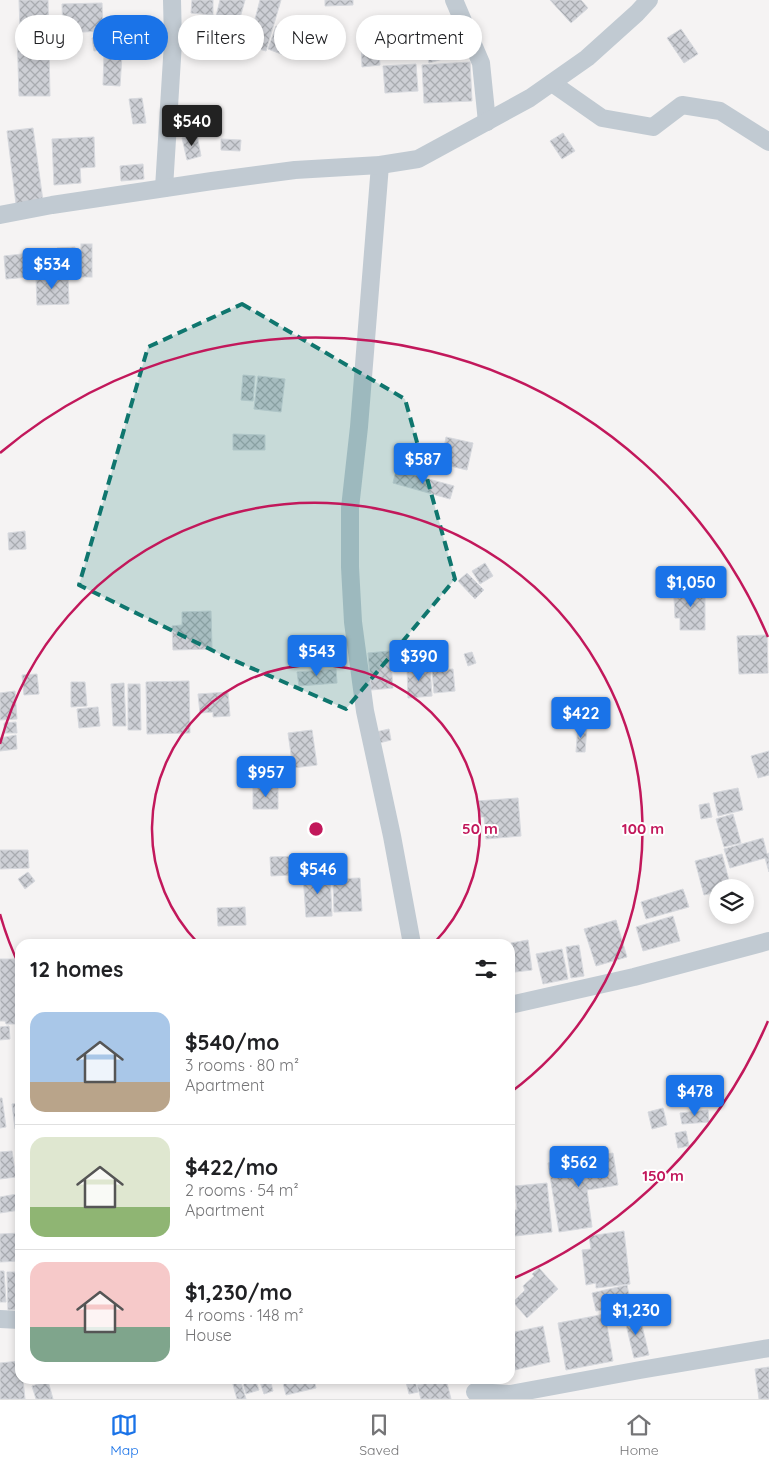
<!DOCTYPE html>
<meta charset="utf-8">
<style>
body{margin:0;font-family:Quicksand,sans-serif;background:#f2f2f2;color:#202124;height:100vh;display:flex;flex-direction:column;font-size:19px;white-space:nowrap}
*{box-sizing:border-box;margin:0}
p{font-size:16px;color:#757577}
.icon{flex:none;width:28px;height:28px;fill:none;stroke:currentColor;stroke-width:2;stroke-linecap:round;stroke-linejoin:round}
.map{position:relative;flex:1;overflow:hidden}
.side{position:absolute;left:15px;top:939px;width:500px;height:445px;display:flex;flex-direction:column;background:#fff;border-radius:15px;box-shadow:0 2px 8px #0003}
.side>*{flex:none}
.banner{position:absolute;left:15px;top:15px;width:500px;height:45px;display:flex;gap:10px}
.controls{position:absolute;left:709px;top:879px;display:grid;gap:10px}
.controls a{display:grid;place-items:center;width:45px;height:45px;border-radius:50%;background:#fff;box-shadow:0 2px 8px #0003;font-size:25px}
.price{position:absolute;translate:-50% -42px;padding:0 11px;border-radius:5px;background:#1a73e8;color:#fff;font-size:16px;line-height:32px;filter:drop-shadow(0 1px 2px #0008)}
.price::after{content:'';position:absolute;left:50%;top:30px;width:15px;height:11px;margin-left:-8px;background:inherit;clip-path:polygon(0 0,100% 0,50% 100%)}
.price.selected{background:#222;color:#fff}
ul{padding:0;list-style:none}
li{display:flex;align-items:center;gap:15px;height:125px;padding:0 15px}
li+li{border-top:1px solid #e0e0e0}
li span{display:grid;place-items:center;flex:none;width:140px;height:100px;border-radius:15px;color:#555}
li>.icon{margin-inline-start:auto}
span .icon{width:60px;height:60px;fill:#fffc;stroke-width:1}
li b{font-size:21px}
h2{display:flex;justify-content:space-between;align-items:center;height:60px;padding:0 15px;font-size:21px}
.pill{padding:0 18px;border-radius:22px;background:#fff;box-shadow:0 2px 8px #0003;font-size:18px;line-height:45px}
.pill.selected{background:#1a73e8;color:#fff}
.tab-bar{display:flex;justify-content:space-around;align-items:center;height:70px;border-top:1px solid #e0e0e0;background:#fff;font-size:14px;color:#757577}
.tab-bar a{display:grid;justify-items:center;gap:2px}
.tab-bar .selected{color:#1a73e8}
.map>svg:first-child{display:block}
.building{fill:url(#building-cross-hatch);stroke:#d7d9de}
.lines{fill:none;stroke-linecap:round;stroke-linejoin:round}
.street{stroke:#c1cad2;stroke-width:18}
.marked{fill:#0f766e;fill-opacity:0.2;stroke:#0f766e;stroke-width:4;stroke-dasharray:10 6;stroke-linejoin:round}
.ring{fill:none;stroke:#c2185b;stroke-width:2.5}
.centre{fill:#c2185b;stroke:#fff;stroke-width:2.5}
.ring-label{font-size:15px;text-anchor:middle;font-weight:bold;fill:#c2185b;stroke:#fff;stroke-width:4;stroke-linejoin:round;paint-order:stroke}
</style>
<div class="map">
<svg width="769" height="1399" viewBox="0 0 769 1399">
<defs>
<pattern id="building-cross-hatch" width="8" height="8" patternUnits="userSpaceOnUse" patternTransform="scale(1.25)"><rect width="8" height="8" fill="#cdcfd5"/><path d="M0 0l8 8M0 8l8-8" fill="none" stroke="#a8abb0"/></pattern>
</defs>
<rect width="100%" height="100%" fill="#f5f3f3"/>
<g class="building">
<polygon points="19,0 48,0 50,96 19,96 17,31 20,31"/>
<polygon points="192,0 213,0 213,15 191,13"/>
<polygon points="220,0 245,0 233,43 211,37"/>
<polygon points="260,0 281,0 266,51 248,46"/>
<polygon points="325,0 353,0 353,5 325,6"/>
<polygon points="550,0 581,0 588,8 571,23"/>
<polygon points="102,3 103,31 63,33 62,4"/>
<polygon points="450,20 460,54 429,63 420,28"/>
<polygon points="276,26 303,36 294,59 268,49"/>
<polygon points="681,29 698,54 684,63 667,38"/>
<polygon points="122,34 123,47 94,51 92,38"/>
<polygon points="378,38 380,65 362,67 361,39"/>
<polygon points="104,54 122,55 120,86 103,85"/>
<polygon points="470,62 472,101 424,103 422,65"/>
<polygon points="416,64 418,91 385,93 383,66"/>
<polygon points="142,98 146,123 133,124 129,99"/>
<polygon points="33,128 43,201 16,204 7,131"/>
<polygon points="563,133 575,151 562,159 550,141"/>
<polygon points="197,135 201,156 187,160 182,138"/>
<polygon points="94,137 95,167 80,168 81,183 54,185 52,139"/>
<polygon points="221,139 241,140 240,151 221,150"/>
<polygon points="143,164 144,179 121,181 120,166"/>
<rect x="81" y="244" width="11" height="33"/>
<polygon points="75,247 77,274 59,275 57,248"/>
<polygon points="49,251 52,275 6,279 4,256"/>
<polygon points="68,276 69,304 37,305 36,277"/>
<polygon points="243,375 255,376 253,401 241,400"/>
<polygon points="258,376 285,379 281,412 254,409"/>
<polygon points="233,434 265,435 265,450 233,450"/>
<polygon points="446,437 473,443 467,470 441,464"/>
<polygon points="396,470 454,486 450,499 393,483"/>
<polygon points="25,531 26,549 9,550 8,533"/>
<polygon points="485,563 493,576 480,584 472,571"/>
<polygon points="467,573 484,590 475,599 458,581"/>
<polygon points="705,585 705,630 680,630 680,618 675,618 674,598 680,598 679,586"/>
<polygon points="211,611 212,649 173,650 172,626 182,625 182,612"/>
<polygon points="767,635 768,673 739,674 737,636"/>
<polygon points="390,651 393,688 371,690 368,653"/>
<polygon points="472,652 476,663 468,666 464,654"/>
<polygon points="430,667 432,696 408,698 407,668"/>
<polygon points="336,669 337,683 299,686 297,672"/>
<polygon points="453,669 455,691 434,693 432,670"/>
<polygon points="37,674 39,694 24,695 22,675"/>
<polygon points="189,681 190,733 147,734 146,682"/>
<polygon points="71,682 85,682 87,706 71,707"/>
<polygon points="124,683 126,726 113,726 111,684"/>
<polygon points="128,684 140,684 141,730 128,730"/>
<polygon points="15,691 17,719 0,720 0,693"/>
<polygon points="228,692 230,716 213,717 213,712 200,713 198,694"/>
<polygon points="98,707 100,726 79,728 77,709"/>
<polygon points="16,722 17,733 4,733 4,723"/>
<polygon points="578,725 587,726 585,752 576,752"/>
<polygon points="389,729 391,740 379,743 376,732"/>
<polygon points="312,730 317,765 293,768 288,733"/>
<polygon points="16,735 17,749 0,751 0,738"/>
<polygon points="769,751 769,775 758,778 751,756"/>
<polygon points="272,764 285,764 286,778 272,779"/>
<polygon points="278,787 278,809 253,809 253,788"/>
<polygon points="738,788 743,810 718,816 713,793"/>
<polygon points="518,798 521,836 486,839 484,817 479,817 477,801"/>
<polygon points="709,803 712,817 701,819 699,805"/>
<polygon points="733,814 741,843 724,847 716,819"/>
<polygon points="763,838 767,854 769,853 769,872 765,858 730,868 724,849"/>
<polygon points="0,850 28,850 29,868 0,869"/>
<polygon points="722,854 731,888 718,888 718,892 704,895 695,861"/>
<polygon points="330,855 330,867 306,868 305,856"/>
<polygon points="303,856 304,869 291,870 291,875 271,876 270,857"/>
<polygon points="28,872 35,881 25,889 18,879"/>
<polygon points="330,874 332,916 306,917 303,875"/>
<polygon points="360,878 362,911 334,912 333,879"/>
<polygon points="683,889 689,907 646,919 641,902"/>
<polygon points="245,907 246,925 218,926 217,908"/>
<polygon points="673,916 680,941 643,951 636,927"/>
<polygon points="616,920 627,957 596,966 584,929"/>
<polygon points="528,940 532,970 515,972 511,943"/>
<polygon points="579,945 584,976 571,978 566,947"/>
<polygon points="562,949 568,979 543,984 536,954"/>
<polygon points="0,959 20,959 20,1024 6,1024 5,1021 0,1021"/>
<polygon points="9,1026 10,1039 0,1040 0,1027"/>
<polygon points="0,1098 2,1098 6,1127 0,1128"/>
<polygon points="20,1103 20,1129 15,1129 12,1104"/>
<polygon points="663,1108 667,1125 652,1129 648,1112"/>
<polygon points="708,1110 709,1122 682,1124 680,1113"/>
<polygon points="686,1131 689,1146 678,1148 675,1133"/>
<polygon points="12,1151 16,1177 0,1179 0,1152"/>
<polygon points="613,1153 618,1185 587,1190 592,1227 559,1232 548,1163"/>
<polygon points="547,1183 552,1232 515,1236 512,1210 517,1210 515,1186"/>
<polygon points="17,1194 20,1210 0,1213 0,1197"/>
<polygon points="624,1231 630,1284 596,1288 596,1283 586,1285 582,1250 591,1249 589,1236"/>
<polygon points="20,1233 20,1261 0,1262 0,1234"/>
<polygon points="539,1268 558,1289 527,1318 513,1302 525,1290 523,1286 534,1276 532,1274"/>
<polygon points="0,1271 4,1271 6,1302 0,1302"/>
<polygon points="7,1272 20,1272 20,1309 8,1310"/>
<polygon points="627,1285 631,1305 596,1311 592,1293"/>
<polygon points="639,1313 649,1355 634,1358 624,1316"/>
<polygon points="605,1314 613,1361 566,1370 558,1323"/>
<polygon points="543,1326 550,1362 510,1371 510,1333"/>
<polygon points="20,1361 20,1379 23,1379 25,1399 0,1399 0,1363"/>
<polygon points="769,1367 769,1399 759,1399 755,1369"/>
<polygon points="240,1379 246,1399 237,1399 232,1381"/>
<polygon points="242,1379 255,1379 259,1390 246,1394"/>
<polygon points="259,1379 270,1379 273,1391 264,1394"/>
<polygon points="282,1379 314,1379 316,1388 286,1395"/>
<polygon points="446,1379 451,1399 421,1399 417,1385"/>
<polygon points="415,1380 418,1392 409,1394 406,1382"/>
<polygon points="48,1381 53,1399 36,1399 32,1386"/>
</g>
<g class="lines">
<g class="street">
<polyline points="454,0 481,63 487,122"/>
<polyline points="552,83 602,118 653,127 682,105 720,111 769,142"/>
<polyline points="380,165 359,427 350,508 350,567 353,622 365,711 392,836 412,944"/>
<polyline points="164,188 173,42 172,0"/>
<polyline points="0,215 52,205 212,181 295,170 380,165 418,159 530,98 587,58 637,13 649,0"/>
<polyline points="510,1005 634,977 769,941"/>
<polyline points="0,1319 20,1320"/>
<polyline points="475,1392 510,1394 640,1370 769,1348"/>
</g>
</g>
<path class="marked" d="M242 304 405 399 455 579 346 709 226 657 79 585 148 347Z"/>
<g class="ring">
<path d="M198 943A164 164 0 1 1 434 943"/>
<path d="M20 967A327 327 0 0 1 0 914M0 744A327 327 0 1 1 511 1092"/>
<path d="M768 1021A491 491 0 0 1 512 1279M0 453A491 491 0 0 1 768 637"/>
</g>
<circle cx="316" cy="829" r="8" class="centre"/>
<g class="ring-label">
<text x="480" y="834">50 m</text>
<text x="643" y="834">100 m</text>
<text x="663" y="1181">150 m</text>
</g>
</svg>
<div class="controls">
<a><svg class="icon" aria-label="layers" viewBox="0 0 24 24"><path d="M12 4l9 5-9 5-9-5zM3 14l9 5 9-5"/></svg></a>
</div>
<b class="price selected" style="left:192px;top:147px">$540</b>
<b class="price" style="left:52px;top:290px">$534</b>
<b class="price" style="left:423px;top:485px">$587</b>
<b class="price" style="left:691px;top:608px">$1,050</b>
<b class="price" style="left:317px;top:677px">$543</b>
<b class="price" style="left:419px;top:682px">$390</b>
<b class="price" style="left:581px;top:739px">$422</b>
<b class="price" style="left:266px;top:798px">$957</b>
<b class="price" style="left:318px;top:895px">$546</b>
<b class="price" style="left:695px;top:1117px">$478</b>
<b class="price" style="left:579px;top:1188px">$562</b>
<b class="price" style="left:636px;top:1336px">$1,230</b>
<div class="banner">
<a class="pill">Buy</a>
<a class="pill selected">Rent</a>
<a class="pill">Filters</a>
<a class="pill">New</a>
<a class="pill">Apartment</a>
</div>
<section class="side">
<h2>12 homes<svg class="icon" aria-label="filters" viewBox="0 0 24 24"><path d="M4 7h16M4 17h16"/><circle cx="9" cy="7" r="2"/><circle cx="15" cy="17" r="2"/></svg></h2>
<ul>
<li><span style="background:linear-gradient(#a9c7e8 70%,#b9a48a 0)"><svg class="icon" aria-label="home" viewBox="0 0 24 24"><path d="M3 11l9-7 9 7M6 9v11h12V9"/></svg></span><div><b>$540/mo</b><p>3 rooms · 80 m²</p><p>Apartment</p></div></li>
<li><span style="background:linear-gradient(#dfe7d0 70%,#8fb573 0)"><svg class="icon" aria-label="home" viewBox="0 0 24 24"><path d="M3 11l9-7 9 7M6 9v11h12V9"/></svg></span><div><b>$422/mo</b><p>2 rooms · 54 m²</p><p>Apartment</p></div></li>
<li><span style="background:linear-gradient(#f6c9c9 65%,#7fa58c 0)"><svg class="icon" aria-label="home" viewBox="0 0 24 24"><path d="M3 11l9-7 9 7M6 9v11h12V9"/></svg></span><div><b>$1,230/mo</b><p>4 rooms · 148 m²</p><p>House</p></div></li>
</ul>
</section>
</div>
<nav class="tab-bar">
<a class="selected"><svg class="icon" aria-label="map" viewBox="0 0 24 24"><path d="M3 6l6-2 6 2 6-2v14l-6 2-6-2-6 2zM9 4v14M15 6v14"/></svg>Map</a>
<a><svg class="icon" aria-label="saved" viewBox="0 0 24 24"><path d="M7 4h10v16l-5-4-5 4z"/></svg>Saved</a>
<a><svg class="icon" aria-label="home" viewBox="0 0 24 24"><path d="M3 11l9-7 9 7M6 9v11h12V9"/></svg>Home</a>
</nav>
